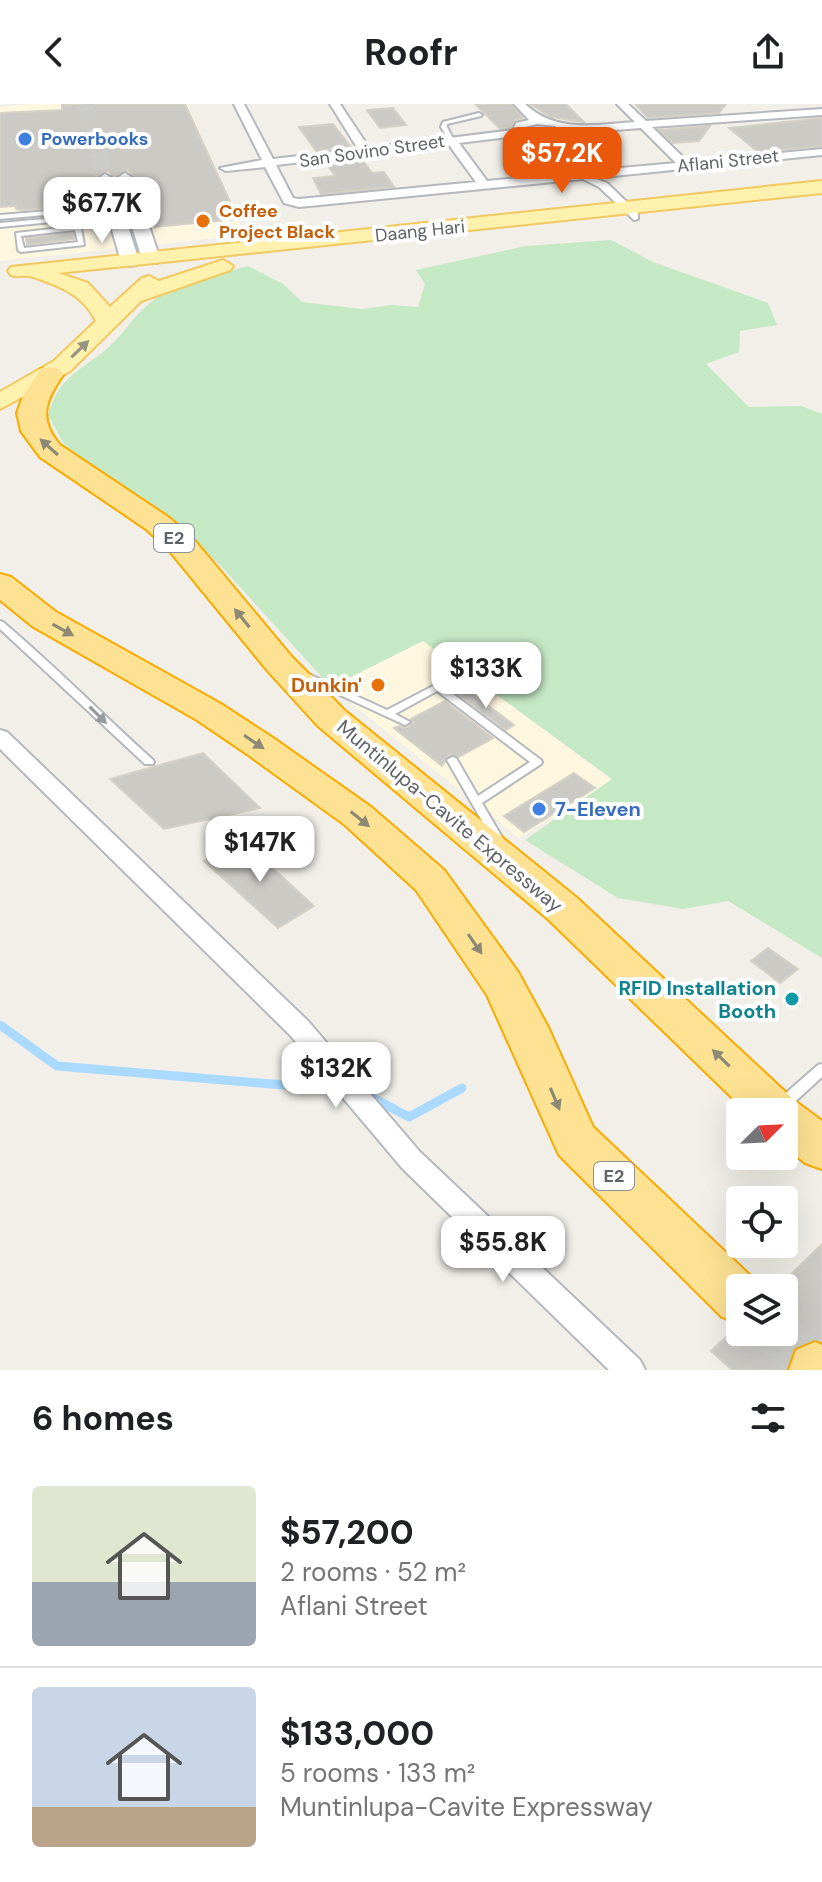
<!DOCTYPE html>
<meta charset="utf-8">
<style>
body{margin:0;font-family:"DM Sans",sans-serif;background:#f6f6f6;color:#202124;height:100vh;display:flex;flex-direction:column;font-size:30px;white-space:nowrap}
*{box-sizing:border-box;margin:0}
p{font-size:26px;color:#757577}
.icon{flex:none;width:44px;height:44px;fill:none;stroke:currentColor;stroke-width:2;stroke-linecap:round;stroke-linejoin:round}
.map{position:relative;height:1266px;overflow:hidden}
.drawer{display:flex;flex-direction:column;background:#fff;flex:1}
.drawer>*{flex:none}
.needle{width:52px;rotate:66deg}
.controls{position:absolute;left:726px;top:994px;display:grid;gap:16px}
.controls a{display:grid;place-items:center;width:72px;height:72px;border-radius:8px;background:#fff;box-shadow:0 8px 32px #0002;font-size:40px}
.price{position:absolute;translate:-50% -68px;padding:0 18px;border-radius:16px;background:#fff;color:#222;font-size:26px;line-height:52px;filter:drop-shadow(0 2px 4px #0008)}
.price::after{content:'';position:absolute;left:50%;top:48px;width:24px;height:18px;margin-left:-12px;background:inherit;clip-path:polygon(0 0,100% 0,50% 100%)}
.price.selected{background:#ea580c;color:#fff}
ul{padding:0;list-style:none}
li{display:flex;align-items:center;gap:24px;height:200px;padding:0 32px}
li+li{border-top:2px solid #e0e0e0}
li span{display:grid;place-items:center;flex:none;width:224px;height:160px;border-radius:8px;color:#555}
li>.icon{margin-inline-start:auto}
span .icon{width:96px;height:96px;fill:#fffc;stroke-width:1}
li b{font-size:34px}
h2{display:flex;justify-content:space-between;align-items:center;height:96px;padding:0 32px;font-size:34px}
header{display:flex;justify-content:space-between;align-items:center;height:104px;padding:0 32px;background:#fff;font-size:36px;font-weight:700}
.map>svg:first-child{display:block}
.commercial{fill:#fef7e0}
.green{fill:#c5e8c5}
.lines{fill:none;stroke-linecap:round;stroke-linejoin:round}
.stream{stroke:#aadaff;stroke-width:9}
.building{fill:#cccac5;stroke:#d6d1c6;stroke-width:2}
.secondary-tunnel{stroke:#ccccc8;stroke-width:17;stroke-dasharray:17 8;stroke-linecap:butt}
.highway-tunnel{stroke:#ccccc8;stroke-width:47;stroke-dasharray:47 23;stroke-linecap:butt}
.lane-casing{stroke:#b5b8bc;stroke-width:4}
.street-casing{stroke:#b5b8bc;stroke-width:4}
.secondary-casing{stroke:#b6babf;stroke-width:4}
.primary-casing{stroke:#f2c960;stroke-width:4}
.highway-casing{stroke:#f9ab00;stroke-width:4}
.lane{fill:#fff;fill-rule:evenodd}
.street{fill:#fff;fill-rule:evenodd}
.secondary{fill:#fff;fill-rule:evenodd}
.primary{fill:#fff2af;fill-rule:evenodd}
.highway{fill:#fde293;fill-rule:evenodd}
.oneway{fill:#979581}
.oneway2{fill:#8e8975}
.oneway3{fill:#979a9d}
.shop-dot{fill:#3f7fe0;stroke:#fff;stroke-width:3}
.food-dot{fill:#e8710a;stroke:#fff;stroke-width:3}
.culture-dot{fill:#0f9aa8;stroke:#fff;stroke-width:3}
.labels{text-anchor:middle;stroke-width:8;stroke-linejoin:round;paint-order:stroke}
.far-shop-label{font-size:18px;font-weight:bold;fill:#366cbe;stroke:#fff;text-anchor:start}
.far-street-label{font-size:18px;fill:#5f6368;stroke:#fff}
.far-food-label{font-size:18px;font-weight:bold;fill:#c56008;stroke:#fff;text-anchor:start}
.shield{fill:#fff;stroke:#8f9295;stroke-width:2}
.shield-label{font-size:18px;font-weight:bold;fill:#5f6368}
.food-label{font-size:20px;font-weight:bold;fill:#c56008;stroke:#fff;text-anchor:end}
.shop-label{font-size:20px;font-weight:bold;fill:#366cbe;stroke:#fff;text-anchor:start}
.street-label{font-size:20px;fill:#5f6368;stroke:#fff}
.culture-label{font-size:20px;font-weight:bold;fill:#0d838f;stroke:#fff;text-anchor:end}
</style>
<header><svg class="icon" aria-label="back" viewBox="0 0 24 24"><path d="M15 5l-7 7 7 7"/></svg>Roofr<svg class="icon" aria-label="share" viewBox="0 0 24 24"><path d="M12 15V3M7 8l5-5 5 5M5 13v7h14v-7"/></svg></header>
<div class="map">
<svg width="822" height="1266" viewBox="0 0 822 1266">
<rect width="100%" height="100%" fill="#f1efe8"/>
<g class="commercial">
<polygon points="33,0 187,0 245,131 0,157 0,3"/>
<polygon points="423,537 612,676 519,734 331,583"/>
</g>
<path class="green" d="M611 136 653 158 768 199 777 221 740 227 739 248 706 260 749 303 801 302 822 310V854L728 797 683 805 618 794 525 736 612 675 423 537 331 583 219 460 151 405 66 344 48 311C60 271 78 269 108 244 123 231 133 212 150 199 176 177 216 171 248 162L283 180 302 198 362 205 391 201 418 203 425 180 416 166 526 142Z"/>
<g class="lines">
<g class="stream">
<polyline points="0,921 57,962 344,986"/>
<polyline points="367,991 409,1013 462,984"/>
</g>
</g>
<g class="building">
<polygon points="77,0 185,0 238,115 155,123 137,74 127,66 115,72 107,67 95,72 90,91 70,98 71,102 22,106 16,105 16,102 0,103 0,9 62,6 62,1"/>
<polygon points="475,0 511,0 523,14 515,16 511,23 500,25"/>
<polygon points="530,0 566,0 584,18 551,13"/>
<polygon points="635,0 726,0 719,9 648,14"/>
<polygon points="393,4 406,21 380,24 367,6"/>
<polygon points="822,14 822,42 758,48 729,24"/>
<polygon points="333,20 351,43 316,47 299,23"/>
<polygon points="710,22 699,37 673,39 659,26"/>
<polygon points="597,30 615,48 578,52 566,39 577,32"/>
<polygon points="515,35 536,43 550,43 560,54 531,57 510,36"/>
<polygon points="361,54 372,69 384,68 394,83 321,90 313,74 335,72 325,58"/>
<polygon points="73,129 74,135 27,141 26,134"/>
<polygon points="466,585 514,621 506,626 458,590"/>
<polygon points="445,597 493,634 459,653 450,650 442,662 394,624 399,622 407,624 413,619 411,615"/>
<polygon points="203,649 260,704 164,725 110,675"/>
<polygon points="574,669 595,684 524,728 504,712"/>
<polygon points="243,737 314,802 278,824 204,757"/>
<polygon points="768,844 798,865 780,879 751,857"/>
<polygon points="822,1140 822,1238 814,1235 795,1243 786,1266 732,1266 711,1247 731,1228 784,1228 784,1177"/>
</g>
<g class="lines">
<polyline class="secondary-tunnel" points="85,0 105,75"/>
<polyline class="highway-tunnel" points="774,1228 815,1264"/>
<defs>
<g id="lane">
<polygon points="479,9 482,11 481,12 447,20 447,23 454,36 449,37 441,23 443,18"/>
<polygon points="133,100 135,101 135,103 0,115 0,111"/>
<polygon points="135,107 137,108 137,110 0,123 0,119"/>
<path d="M78 122 81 124 84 141 21 148 18 146 16 129ZM75 126 78 138 24 144 21 132Z"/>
<path d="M0 517 3 518C55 562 102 610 153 656L154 658 153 660H145L0 525Z"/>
<polygon points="302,567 387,606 435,581 441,581 541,656 542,658 541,660 482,699 503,735 502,738 494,738 447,656 452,653 456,654 478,692 530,658 437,587 395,610 410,618 405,621 299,572 297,570 299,568"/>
<polygon points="289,714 293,715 294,718 293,721 227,732 223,731 211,719 212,716 216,715 229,724"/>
<polygon points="822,960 822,973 788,1004 783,1005 778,1004 777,1000 778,996 818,961"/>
</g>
<g id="street">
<path d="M234 0H244L273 55 358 45 330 0H340L369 44 513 26 516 19 529 16 514 0H525C556 29 594 21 635 18L617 0H628L646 17 822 5V11L652 23 688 58 822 45V51L594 74 607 79 638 109V115L634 116 599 83 583 75 299 103 284 99 265 63 226 67 220 64 262 56ZM537 20 555 22 564 28 545 34 523 28 525 23ZM641 24 676 59 588 67 561 38 576 29ZM515 32 537 40H551L577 68 487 77 459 39ZM449 41 476 78 299 95 293 94 276 61Z"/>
<polygon points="0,626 7,628 308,917 420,1048 640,1256 645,1266 609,1266 402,1064 290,931 0,645"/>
</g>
<g id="secondary">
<polygon points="125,69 133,74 160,155 157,159 145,159 142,155 117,74"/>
<polygon points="105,70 113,75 139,157 136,161 130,162 121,157 97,75"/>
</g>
<path id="primary" d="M822 77V89L58 169 88 179 110 203 142 174 149 172 159 177 223 156 233 162 230 166 141 197 70 267 0 305V288L54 257 96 217C82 189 57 181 30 172 24 171 17 173 11 171L8 167 11 163Z"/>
<g id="highway">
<path d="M50 263 59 265 63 271C45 297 38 315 60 341L168 413 190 431 291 552 344 606 577 794 795 997 822 1017V1065L805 1059 784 1041V1008H747L549 816 318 622 267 566 168 445 146 425 40 353 21 327 17 309 23 292 41 265Z"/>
<polygon points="0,470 11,473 56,508 221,600 273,634 371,703 444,766 518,868 548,923 593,1023 758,1179 760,1184 740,1184 740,1220 722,1213 559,1051 487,891 416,786 345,721 247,650 197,616 32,522 0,496"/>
<polygon points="815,1238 822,1241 822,1266 789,1266 796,1246"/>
</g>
</defs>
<use href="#lane" class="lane-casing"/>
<use href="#street" class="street-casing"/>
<use href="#secondary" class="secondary-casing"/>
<use href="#primary" class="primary-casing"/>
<use href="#highway" class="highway-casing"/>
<use href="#lane" class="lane"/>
<use href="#street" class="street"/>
<use href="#secondary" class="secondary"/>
<use href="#primary" class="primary"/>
<use href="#highway" class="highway"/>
</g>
<defs><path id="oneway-solid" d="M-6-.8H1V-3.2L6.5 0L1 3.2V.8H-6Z" transform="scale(2)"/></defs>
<use class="oneway" href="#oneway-solid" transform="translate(80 245) rotate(-44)"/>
<g class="oneway2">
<use href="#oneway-solid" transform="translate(49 343) rotate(-138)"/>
<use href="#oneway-solid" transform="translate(242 514) rotate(-129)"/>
<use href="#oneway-solid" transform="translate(63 526) rotate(29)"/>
<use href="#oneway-solid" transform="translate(254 638) rotate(34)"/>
<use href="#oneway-solid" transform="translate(360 715) rotate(39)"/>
<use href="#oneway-solid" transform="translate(475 840) rotate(55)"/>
<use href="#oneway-solid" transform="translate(721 954) rotate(-136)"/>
<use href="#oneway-solid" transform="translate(555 995) rotate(67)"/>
</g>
<use class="oneway3" href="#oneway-solid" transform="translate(98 611) rotate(45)"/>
<g class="shop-dot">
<circle cx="25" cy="35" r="8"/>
<circle cx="539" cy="705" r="8"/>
</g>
<g class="food-dot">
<circle cx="203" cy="117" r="8"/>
<circle cx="378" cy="581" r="8"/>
</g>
<circle class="culture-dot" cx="792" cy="895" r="8"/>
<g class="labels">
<g class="far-shop-label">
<text x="41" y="41">Powerbooks</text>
</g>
<g class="far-street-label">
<text transform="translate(372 47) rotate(-8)" y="6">San Sovino Street</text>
<text transform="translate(728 57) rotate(-6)" y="6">Aflani Street</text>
<text transform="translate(420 127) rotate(-6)" y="6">Daang Hari</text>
</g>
<g class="far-food-label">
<text x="219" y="113">Coffee<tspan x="219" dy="21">Project Black</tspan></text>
</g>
<g class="shield">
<rect x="154" y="420" width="40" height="28" rx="6"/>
<rect x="594" y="1058" width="40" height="28" rx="6"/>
</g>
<g class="shield-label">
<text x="174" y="440">E2</text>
<text x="614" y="1078">E2</text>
</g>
<g class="food-label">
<text x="362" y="588">Dunkin'</text>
</g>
<g class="shop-label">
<text x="555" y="712">7-Eleven</text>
</g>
<g class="street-label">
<text transform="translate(450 712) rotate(40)" y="7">Muntinlupa-Cavite Expressway</text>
</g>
<g class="culture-label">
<text x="776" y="891">RFID Installation<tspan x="776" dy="23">Booth</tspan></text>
</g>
</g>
</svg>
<div class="controls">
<a><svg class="needle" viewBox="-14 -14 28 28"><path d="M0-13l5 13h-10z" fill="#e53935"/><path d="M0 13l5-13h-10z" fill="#757577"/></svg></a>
<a><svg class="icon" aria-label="locate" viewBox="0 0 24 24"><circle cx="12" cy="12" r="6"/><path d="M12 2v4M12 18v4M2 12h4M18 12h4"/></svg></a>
<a><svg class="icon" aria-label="layers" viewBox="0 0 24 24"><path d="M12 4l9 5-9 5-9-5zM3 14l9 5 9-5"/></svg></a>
</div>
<b class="price selected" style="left:562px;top:91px">$57.2K</b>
<b class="price" style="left:102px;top:141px">$67.7K</b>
<b class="price" style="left:486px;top:606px">$133K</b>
<b class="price" style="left:260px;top:780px">$147K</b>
<b class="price" style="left:336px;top:1006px">$132K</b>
<b class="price" style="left:503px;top:1180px">$55.8K</b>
</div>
<section class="drawer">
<h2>6 homes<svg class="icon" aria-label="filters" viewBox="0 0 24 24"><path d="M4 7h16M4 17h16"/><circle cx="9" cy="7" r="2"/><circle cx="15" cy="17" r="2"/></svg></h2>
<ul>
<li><span style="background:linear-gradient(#dfe7d0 60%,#9aa5b1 0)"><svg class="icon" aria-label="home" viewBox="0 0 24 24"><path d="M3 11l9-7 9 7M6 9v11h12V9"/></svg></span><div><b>$57,200</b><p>2 rooms · 52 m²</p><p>Aflani Street</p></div></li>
<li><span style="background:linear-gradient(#c9d6e8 75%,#b9a48a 0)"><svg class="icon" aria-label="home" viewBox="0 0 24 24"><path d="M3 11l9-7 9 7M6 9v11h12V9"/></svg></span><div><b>$133,000</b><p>5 rooms · 133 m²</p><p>Muntinlupa-Cavite Expressway</p></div></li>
</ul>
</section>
